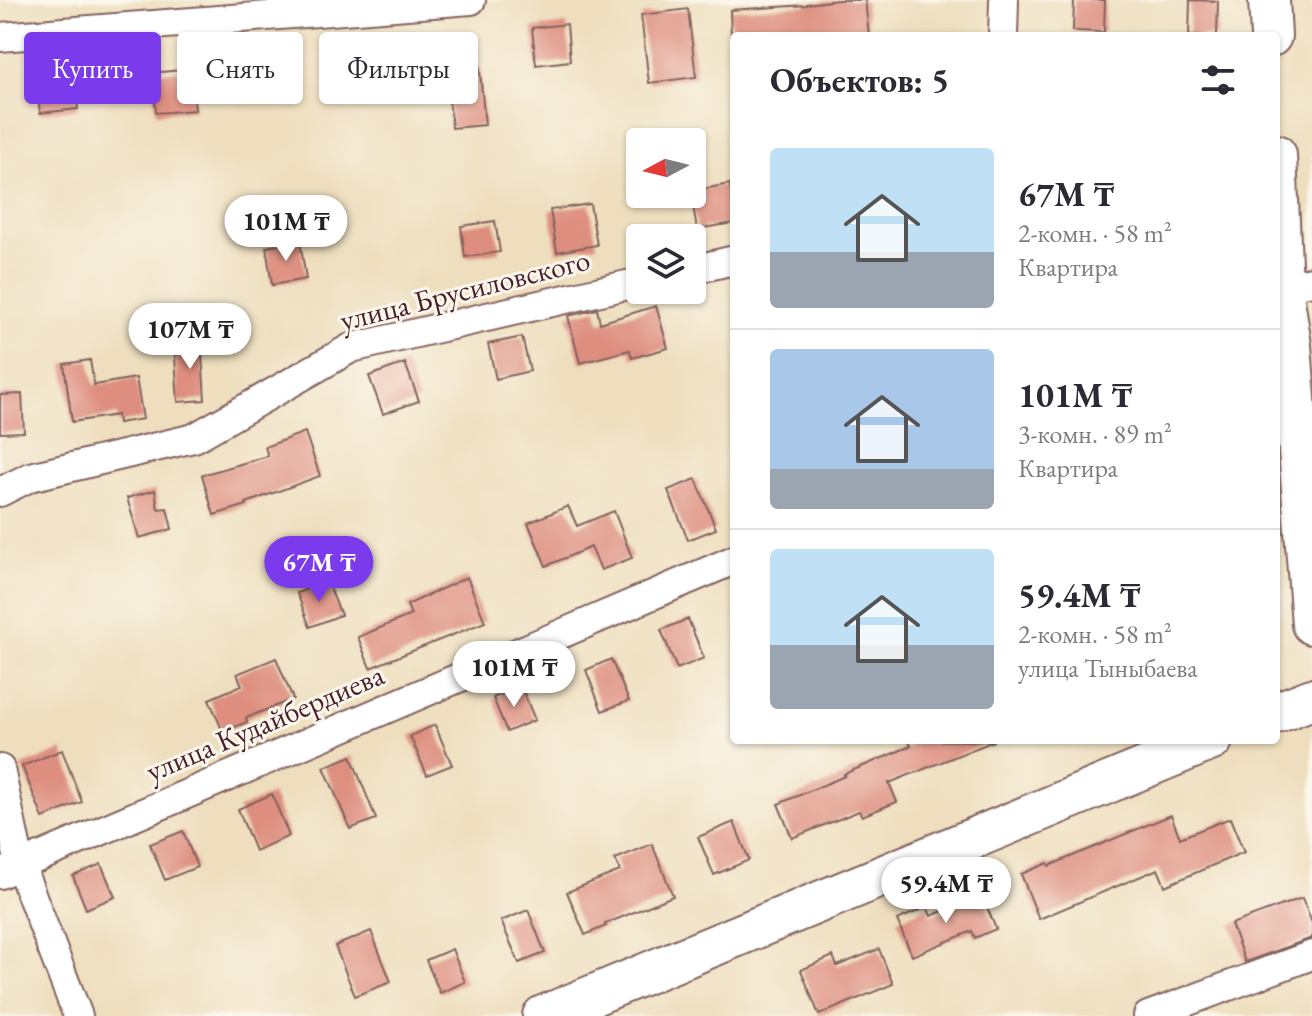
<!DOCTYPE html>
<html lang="ru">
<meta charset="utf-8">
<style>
body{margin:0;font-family:"EB Garamond",serif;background:#f2f2f3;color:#2b2b33;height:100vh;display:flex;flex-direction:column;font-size:30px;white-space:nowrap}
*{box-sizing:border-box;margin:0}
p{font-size:26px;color:#7c7c81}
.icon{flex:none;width:44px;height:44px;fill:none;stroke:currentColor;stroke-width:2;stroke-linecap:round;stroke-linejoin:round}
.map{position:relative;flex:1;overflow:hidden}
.panel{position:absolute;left:730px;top:32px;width:550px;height:712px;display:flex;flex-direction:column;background:#fff;border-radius:8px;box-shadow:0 2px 6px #0004}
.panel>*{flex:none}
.banner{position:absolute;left:24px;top:32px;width:586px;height:72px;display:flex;gap:16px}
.needle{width:52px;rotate:263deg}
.fabs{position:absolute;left:626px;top:128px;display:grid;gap:16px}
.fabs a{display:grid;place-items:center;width:80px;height:80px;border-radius:8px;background:#fff;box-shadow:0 2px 6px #0004;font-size:40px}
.price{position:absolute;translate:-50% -68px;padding:0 18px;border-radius:28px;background:#fff;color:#222;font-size:26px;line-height:52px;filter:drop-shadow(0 2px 4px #0008)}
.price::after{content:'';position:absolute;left:50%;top:48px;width:24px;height:18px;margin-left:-12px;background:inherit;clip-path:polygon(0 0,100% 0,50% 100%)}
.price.current{background:#7c3aed;color:#fff}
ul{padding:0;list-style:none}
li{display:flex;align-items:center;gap:24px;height:200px;padding:0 40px}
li+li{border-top:2px solid #e1e1e2}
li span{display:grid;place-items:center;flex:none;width:224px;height:160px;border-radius:8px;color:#555}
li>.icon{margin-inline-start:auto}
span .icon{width:96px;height:96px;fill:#fffc;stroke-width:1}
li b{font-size:34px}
h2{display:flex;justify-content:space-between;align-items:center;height:96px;padding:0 40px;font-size:34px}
.pill{padding:0 28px;border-radius:8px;background:#fff;box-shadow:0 2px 6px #0004;font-size:28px;line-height:72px}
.pill.current{background:#7c3aed;color:#fff}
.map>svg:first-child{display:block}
.building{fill:#de8e7e}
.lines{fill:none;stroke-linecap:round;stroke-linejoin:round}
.street-casing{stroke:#83625e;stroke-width:32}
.secondary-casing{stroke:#83625e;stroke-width:44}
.street{stroke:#fff;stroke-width:28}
.secondary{stroke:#fff;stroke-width:40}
.labels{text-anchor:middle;stroke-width:6;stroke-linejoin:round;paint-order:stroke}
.street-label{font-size:30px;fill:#4a1f2b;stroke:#fbf7ec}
</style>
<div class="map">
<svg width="1312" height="1016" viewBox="0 0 1312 1016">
<rect width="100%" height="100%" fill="#fbf7ec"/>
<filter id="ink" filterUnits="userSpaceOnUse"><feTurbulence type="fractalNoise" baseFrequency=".0125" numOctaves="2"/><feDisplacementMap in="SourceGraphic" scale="16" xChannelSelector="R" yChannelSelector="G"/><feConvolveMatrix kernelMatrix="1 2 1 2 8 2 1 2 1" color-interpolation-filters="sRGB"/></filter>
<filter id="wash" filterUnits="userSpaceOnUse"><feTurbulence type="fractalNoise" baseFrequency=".006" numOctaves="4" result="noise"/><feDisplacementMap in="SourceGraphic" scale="32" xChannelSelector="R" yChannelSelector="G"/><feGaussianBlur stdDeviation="1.8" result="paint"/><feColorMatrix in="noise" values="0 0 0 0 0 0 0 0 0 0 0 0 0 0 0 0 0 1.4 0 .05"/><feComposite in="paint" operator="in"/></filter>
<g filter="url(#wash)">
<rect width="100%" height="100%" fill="#eedebd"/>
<g id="blocks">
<g class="building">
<polygon points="838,0 865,0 869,36 731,36 730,10 807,5 807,4"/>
<polygon points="1074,0 1105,0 1104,32 1073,31"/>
<polygon points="1190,0 1218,1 1217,36 1189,36"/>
<polygon points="688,9 696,77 649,83 641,15"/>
<polygon points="567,24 570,61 536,65 532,28"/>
<polygon points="477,39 485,125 452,128 443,43"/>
<polygon points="383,53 385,99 352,100 350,54"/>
<polygon points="282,60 285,96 244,100 241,64"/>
<polygon points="191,69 195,110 156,113 152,73"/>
<polygon points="74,73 78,109 40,113 36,77"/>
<polygon points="730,184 734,210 734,223 697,229 691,194 692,191"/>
<polygon points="590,204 597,245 557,252 550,210"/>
<polygon points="495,221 500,252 465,257 461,226"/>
<polygon points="300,241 306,279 272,285 266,247"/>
<polygon points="656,306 668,348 632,358 630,350 580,363 568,316 597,309 600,323"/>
<polygon points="522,337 530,371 496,379 488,344"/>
<polygon points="201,340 205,400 178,402 174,342"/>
<polygon points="90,360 94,385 136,378 143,419 118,423 117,415 72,422 64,364"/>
<polygon points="405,363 419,401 383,414 369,376"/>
<polygon points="22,394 24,432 0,433 0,395"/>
<polygon points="305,432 320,476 246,503 247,505 214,515 202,475 268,456 265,447"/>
<polygon points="696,479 716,529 688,540 668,490"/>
<polygon points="155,490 158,509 167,508 172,529 139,538 127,498"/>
<polygon points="568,506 577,526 614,511 632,558 601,570 591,547 546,566 528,523"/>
<polygon points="467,577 485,622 370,668 358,637 411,615 407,605"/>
<polygon points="327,581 341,615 310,627 297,593"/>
<polygon points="688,619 704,658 677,669 661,630"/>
<polygon points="276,658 293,699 246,718 247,722 223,732 209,699 242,685 237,674"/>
<polygon points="611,659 629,701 602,711 586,670"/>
<polygon points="521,686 535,720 507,732 493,698"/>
<polygon points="435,725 452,765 427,775 410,736"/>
<polygon points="908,740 994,741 889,783 897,802 862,816 859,811 792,838 778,804 845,776 844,774 911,746"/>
<polygon points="62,750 82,802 43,818 22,766"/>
<polygon points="351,756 376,819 350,829 324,767"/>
<polygon points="272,794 289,836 255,851 238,809"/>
<polygon points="1171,815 1180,838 1230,818 1244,852 1165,886 1158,869 1039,919 1021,874 1048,863 1049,866"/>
<polygon points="734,822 749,860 714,875 698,837"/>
<polygon points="183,831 197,867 165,880 150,844"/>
<polygon points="652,844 673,896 605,924 606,926 585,935 567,892 620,871 615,859"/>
<polygon points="101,864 115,897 86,909 73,876"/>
<polygon points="982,895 996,929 975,938 972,931 912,956 897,920 927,907 931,916"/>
<polygon points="1302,898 1312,923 1312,938 1245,962 1231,924"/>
<polygon points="528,910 545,953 519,963 501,921"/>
<polygon points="371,931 391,982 355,996 335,946"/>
<polygon points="452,949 465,982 440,993 426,960"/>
<polygon points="879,949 893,984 819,1015 801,970 833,956 837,966"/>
</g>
</g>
</g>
<g filter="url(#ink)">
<use href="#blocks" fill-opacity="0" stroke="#83625e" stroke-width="2"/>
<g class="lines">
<defs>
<g id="street">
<polyline points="1003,36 1004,0"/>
<polyline points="0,37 471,0"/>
<polyline points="692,270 734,260"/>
<polyline points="1282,287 1312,281"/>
<polyline points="0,492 30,477 194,438 351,348 640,282"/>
<polyline points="0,769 20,865 78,1016"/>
<polyline points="0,874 734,560"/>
<polyline points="1148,1016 1312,955"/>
</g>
<g id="secondary">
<polyline points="1269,0 1271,36"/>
<polyline points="1276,155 1282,287 1291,345 1312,624"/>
<polyline points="1276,713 1312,699"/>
<polyline points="543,1016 1212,740"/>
</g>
</defs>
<use href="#street" class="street-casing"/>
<use href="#secondary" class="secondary-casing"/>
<use href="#street" class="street"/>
<use href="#secondary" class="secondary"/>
</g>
</g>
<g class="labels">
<g class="street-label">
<text transform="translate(465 290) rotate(-14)" y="10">улица Брусиловского</text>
<text transform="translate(265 723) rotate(-23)" y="10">улица Кудайбердиева</text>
</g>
</g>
</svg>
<div class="fabs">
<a><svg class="needle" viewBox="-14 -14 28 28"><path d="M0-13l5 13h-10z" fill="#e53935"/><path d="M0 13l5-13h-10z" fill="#7c7c81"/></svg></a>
<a><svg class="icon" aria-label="layers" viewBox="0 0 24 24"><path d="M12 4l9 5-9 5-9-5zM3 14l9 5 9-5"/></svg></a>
</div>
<b class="price" style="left:286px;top:263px">101M ₸</b>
<b class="price" style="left:190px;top:371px">107M ₸</b>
<b class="price current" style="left:319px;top:604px">67M ₸</b>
<b class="price" style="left:514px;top:709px">101M ₸</b>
<b class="price" style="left:946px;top:925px">59.4M ₸</b>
<div class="banner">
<a class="pill current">Купить</a>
<a class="pill">Снять</a>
<a class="pill">Фильтры</a>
</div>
<section class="panel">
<h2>Объектов: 5<svg class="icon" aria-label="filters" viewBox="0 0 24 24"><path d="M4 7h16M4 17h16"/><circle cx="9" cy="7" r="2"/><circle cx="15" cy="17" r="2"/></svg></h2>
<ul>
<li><span style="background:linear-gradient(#bfe0f5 65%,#9aa5b1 0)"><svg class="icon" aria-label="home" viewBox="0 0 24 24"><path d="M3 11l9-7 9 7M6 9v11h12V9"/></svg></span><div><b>67M ₸</b><p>2-комн. · 58 m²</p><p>Квартира</p></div></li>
<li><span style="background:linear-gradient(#a9c7e8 75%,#9aa5b1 0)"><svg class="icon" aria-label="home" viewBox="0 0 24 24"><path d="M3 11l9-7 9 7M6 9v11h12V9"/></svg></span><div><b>101M ₸</b><p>3-комн. · 89 m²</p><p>Квартира</p></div></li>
<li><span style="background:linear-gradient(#bfe0f5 60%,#9aa5b1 0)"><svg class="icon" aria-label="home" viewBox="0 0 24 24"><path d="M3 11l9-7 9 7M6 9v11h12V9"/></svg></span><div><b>59.4M ₸</b><p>2-комн. · 58 m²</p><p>улица Тыныбаева</p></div></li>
</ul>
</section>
</div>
